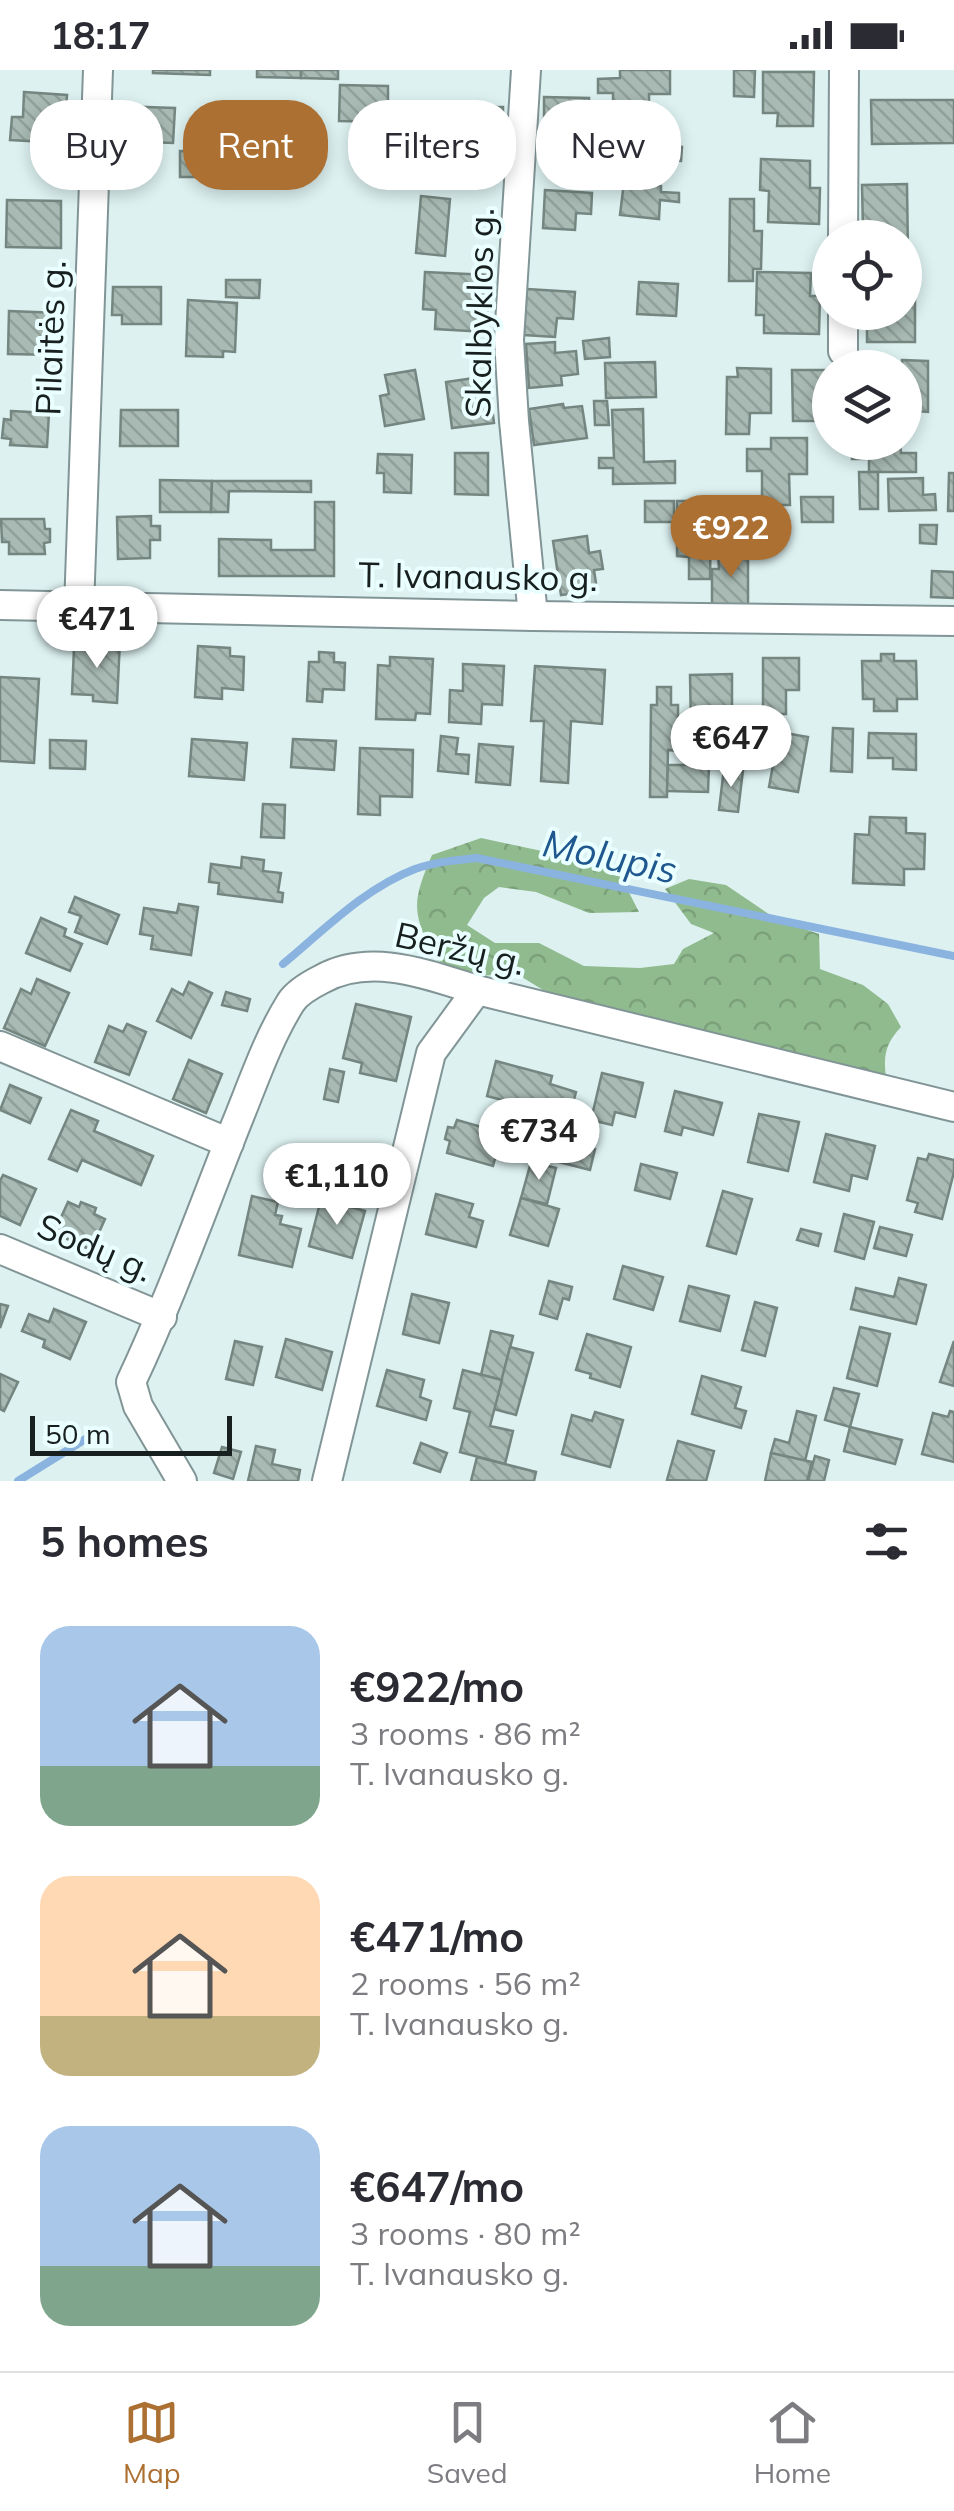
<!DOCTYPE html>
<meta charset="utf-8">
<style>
body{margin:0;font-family:Mulish,sans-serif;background:#f7f7f7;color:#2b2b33;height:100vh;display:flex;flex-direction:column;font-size:38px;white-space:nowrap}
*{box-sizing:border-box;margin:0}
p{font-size:32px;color:#7c7c81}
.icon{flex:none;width:55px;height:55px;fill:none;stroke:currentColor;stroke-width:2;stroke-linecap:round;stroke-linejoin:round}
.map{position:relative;height:1411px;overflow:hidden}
.sheet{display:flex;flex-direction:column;background:#fff;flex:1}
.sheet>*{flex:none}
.top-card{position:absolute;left:30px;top:30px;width:895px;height:90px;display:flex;gap:20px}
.fabs{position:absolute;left:812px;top:150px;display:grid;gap:20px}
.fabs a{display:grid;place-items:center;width:110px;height:110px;border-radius:50%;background:#fff;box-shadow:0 5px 15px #0003;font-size:50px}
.scale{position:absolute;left:30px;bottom:25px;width:202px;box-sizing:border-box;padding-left:10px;border:5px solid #181f1f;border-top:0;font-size:28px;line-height:35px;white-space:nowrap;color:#181f1f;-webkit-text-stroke:8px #eaffff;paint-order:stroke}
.price{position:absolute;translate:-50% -85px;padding:0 22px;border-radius:35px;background:#fff;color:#222;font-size:32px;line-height:65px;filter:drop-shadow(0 2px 5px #0008)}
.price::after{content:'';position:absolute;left:50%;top:60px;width:30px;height:22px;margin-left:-15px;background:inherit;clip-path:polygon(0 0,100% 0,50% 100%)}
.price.current{background:#ac7032;color:#fff}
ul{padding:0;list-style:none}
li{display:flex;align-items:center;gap:30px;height:250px;padding:0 40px}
li span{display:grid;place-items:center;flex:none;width:280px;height:200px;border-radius:30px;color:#555}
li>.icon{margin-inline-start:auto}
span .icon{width:120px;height:120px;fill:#fffc;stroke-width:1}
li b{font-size:42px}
h2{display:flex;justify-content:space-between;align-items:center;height:120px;padding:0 40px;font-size:42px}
.chip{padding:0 35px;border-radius:40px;background:#fff;box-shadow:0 5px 15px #0003;font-size:35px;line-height:90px}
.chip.current{background:#ac7032;color:#fff}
.status{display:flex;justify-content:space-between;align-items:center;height:70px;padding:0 50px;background:#fff;direction:ltr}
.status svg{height:28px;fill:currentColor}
.dock{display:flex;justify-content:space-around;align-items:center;height:140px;border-top:2px solid #e1e1e2;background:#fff;font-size:28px;color:#7c7c81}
.dock a{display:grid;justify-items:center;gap:5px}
.dock .current{color:#ac7032}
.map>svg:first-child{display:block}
.forest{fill:url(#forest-crowns)}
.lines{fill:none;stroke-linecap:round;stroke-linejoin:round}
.stream{stroke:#8bb3e0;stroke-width:8}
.building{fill:url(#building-back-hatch);stroke:#758680;stroke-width:2.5}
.minor-casing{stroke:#829596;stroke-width:32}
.minor{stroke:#fff;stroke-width:28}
.labels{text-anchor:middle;stroke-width:8;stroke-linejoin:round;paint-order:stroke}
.street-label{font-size:35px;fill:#181f1f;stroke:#eaffff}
.water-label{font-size:38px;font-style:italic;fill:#1f578f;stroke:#eaffff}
</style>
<div class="status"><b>18:17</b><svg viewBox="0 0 49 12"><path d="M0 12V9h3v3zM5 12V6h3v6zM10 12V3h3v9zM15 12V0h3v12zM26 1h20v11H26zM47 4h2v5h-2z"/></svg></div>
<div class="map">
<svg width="954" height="1411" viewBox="0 0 954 1411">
<defs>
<pattern id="forest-crowns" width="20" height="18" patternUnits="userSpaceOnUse" patternTransform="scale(2.5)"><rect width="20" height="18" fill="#8fbb8e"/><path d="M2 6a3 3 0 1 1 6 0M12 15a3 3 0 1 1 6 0" fill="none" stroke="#7ba07a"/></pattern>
<pattern id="building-back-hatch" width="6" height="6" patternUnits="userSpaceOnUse" patternTransform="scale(2.5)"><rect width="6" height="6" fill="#a8bab3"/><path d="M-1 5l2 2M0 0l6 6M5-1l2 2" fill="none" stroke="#909f9a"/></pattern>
</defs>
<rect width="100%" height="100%" fill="#ddf1f1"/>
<path class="forest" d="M481 768 616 797 639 842 589 843 536 822 499 817 484 828 467 855 495 873H539L584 896 640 898 674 894 683 879 714 863 691 854 665 819 689 809 726 815 776 849 819 864 820 899 863 915 888 934 901 957C886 973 883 985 886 1007L792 982 619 946 543 920 517 904 475 906 436 890C412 842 411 834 432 785Z"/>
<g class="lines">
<g class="stream">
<path d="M283 894C324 860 365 818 415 799 435 792 456 790 477 788L954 886"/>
<polyline points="18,1411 92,1365"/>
</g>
</g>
<g class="building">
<polygon points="153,0 210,0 210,5 153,3"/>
<polygon points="257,0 301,0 301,8 257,7"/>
<polygon points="301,0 338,0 338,9 301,8"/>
<polygon points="620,0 670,0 670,24 649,24 649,74 620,74 620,41 613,41 613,23 598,23 598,9 620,8"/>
<polygon points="734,0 755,0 754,27 734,26"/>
<polygon points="763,2 814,2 813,56 777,56 778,43 763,43"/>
<polygon points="340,15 388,16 388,52 339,51"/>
<polygon points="24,22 67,25 64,73 10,70 12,47 23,47"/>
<polygon points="544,27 589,28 589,52 593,52 593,67 562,67 562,59 544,59"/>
<polygon points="871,30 954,30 954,73 872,74"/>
<polygon points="115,36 175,38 173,73 121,71 121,60 114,60"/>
<polygon points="461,37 503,37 503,61 491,61 491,74 481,74 481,87 446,87 446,57 461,57"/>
<polygon points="651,75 682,77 681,91 651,89"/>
<polygon points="180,81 244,82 244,107 180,107"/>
<polygon points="761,89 810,91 810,118 820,118 819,154 768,152 769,121 760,120"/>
<polygon points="624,112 661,116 661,122 679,123 679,132 660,130 659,149 620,145"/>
<polygon points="907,114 908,183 905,183 905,168 874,168 874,160 863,160 862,115"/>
<polygon points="545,120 592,123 591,144 576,143 575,160 543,158"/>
<polygon points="421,126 450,129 445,186 416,183"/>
<polygon points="730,129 754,129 754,161 762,161 761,199 753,199 753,211 729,211"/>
<polygon points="7,130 61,131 61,178 6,177"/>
<polygon points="425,202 489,205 486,262 435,259 436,240 423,239"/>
<polygon points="757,202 811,203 810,226 820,226 819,264 764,263 764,245 756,245"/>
<polygon points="226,210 260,210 259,228 226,227"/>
<polygon points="905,210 915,210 915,272 867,272 867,242 905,242"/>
<polygon points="639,212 678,214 676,246 637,244"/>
<polygon points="113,217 161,217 161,254 122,254 122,245 112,245"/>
<polygon points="527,219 575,222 573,249 557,248 555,267 524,265"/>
<polygon points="188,230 237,233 235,282 223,281 223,287 186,286"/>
<polygon points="9,241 59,243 57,285 8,284"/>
<polygon points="609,268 610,287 585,289 583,271"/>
<polygon points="555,272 555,283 576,281 578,304 561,306 562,315 529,318 526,274"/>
<polygon points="902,290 928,291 928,342 916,341 916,355 905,355 905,298 902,298"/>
<polygon points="655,292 656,327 606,328 605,293"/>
<polygon points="737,298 771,299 771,343 750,343 749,364 726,364 727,307 738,307"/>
<polygon points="415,300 424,349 385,356 380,326 389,324 385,305"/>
<polygon points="792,300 830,300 830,351 793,351"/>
<polygon points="488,306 494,353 452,358 446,312"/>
<polygon points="594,331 607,331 609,355 595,355"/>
<polygon points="563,334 564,338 582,336 587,368 534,375 529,339"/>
<polygon points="643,339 644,392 675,391 675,413 613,414 613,398 599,398 599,388 614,388 612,340"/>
<polygon points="121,340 178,340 178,376 120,376"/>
<polygon points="11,341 49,343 47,377 10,375 11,369 2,368 4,349 11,350"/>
<polygon points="771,368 807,368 807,404 789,404 790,435 762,435 762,401 747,401 747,379 771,379"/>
<rect x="852" y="372" width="14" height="17"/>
<polygon points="869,372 900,372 901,383 916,383 916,402 869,402"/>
<polygon points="455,383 488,383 488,425 455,424"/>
<polygon points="378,384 412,385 411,423 384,422 384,403 377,403"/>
<polygon points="859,402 878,402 878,439 860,439"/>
<polygon points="949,403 954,403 954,441 948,441"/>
<polygon points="923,408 923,425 935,424 936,440 889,441 888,409"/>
<polygon points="160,410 212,411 211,442 160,442"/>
<polygon points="212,411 311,411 311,422 229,421 228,442 211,442"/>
<polygon points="801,427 833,427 833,452 802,452"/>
<rect x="645" y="431" width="29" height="21"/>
<polygon points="677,431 695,431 695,445 711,445 710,509 689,509 689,487 677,486"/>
<polygon points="315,432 334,432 334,506 219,506 219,469 271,470 271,480 315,480"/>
<polygon points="151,446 151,456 160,456 160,470 150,470 150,488 118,489 117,447"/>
<polygon points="1,449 44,449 45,459 50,459 50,472 44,473 45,484 9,484 9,472 2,472"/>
<polygon points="742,449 770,449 771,475 742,476"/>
<polygon points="920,455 937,455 936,474 920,473"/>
<polygon points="587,466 589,483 600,481 603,499 594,500 597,520 561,525 553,471"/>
<polygon points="718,483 748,483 748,535 712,535 712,499 719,499"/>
<polygon points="932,501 954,502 954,528 931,527"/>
<polygon points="93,569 120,570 117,633 93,631 93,625 72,624 74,578 92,579"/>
<polygon points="198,576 230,578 230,586 244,587 243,620 222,618 222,629 195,627"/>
<polygon points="319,582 334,583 334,592 345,593 344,620 323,619 322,632 307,631 309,592 319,592"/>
<polygon points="881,584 894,584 894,591 916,591 917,629 897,629 897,641 874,641 874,629 863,629 862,591 881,591"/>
<polygon points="390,587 433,589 430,644 416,643 415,650 376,649 378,595 390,596"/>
<polygon points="763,588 799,588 799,620 786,620 786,644 763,644"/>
<polygon points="463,594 504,596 502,635 482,634 481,654 449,652 450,620 463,621"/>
<polygon points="535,596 605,600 602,654 571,651 568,713 541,711 544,651 531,651"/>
<polygon points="732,604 732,643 704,643 705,658 691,658 690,605"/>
<polygon points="0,607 39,609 34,693 0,691"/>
<polygon points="657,617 671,617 671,635 678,635 678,681 668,680 667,727 650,727 651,635 657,635"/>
<polygon points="833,658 853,659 852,702 831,701"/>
<polygon points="779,662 808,667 798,722 769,717"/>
<polygon points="869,663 916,664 916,700 893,699 893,688 868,688"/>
<polygon points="441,666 458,668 456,684 469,685 468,704 438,701"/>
<polygon points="192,669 247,673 244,710 189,706"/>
<polygon points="293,669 336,671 334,700 291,697"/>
<polygon points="50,670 86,671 85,699 50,698"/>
<polygon points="479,674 513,677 510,715 476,712"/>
<polygon points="360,678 413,680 412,727 380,726 380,745 358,744"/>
<polygon points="668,695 709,695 708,722 667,721"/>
<polygon points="724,698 743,700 738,742 719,740"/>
<polygon points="263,734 285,735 284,768 261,767"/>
<polygon points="870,747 906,748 906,763 925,764 924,799 904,799 904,815 853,813 855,764 869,765"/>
<polygon points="242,787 264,790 263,801 281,803 278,822 283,823 282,832 218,824 219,813 209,812 211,794 241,798"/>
<polygon points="75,827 119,845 107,874 75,862 81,846 69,842"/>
<polygon points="179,834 198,837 191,885 151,879 153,866 140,864 144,838 177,843"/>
<polygon points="41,848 66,859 64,866 82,874 70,901 26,883"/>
<polygon points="37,909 69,923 45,976 4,958 21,919 31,924"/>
<polygon points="189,912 212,923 191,968 157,951 172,919 183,925"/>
<polygon points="226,922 250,929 247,941 222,935"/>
<polygon points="356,934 411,947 396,1011 360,1003 362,993 343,988"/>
<polygon points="127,954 146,962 129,1005 95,992 109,956 123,962"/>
<polygon points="189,990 222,1004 206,1043 173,1029"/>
<polygon points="496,991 552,1006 550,1014 576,1022 566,1059 522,1047 525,1036 487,1026"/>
<polygon points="330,999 344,1002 338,1032 324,1029"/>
<polygon points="602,1003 643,1013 635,1047 615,1042 612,1055 591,1050"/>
<polygon points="10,1015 41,1028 30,1053 0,1040"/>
<polygon points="675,1021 722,1033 713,1065 683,1057 681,1065 665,1061"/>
<polygon points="71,1040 98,1051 94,1061 153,1086 141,1115 82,1090 77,1101 49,1089"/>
<polygon points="759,1044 799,1052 788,1101 748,1092"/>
<polygon points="457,1050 496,1061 491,1079 497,1081 493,1096 447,1083 450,1071 445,1069 448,1057 454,1058"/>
<polygon points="826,1064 875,1076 867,1109 852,1105 849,1121 814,1112"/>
<polygon points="565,1070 595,1079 590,1100 559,1092"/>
<polygon points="929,1084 954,1090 954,1102 942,1149 915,1142 918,1133 907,1130 918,1088 927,1090"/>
<polygon points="531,1092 556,1098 547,1134 521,1128"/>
<polygon points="641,1094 677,1103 670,1129 635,1120"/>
<polygon points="3,1105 36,1119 20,1155 0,1146 0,1111"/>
<polygon points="723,1121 752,1129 736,1184 707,1176"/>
<polygon points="436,1124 473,1134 469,1147 483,1151 476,1177 426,1164"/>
<polygon points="252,1126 278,1132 275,1145 282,1146 280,1154 301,1159 292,1197 239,1185"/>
<polygon points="521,1128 559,1139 548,1176 510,1165"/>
<polygon points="321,1129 365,1141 352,1188 309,1176"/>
<polygon points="68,1132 79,1137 81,1132 96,1138 94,1144 105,1149 91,1180 54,1163"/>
<polygon points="844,1144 874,1152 864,1189 835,1181"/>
<polygon points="880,1157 912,1165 906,1186 874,1178"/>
<polygon points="801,1159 821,1164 818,1176 797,1170"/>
<polygon points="623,1196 663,1207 653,1240 614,1229"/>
<polygon points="899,1208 926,1215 916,1254 851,1239 856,1218 894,1227"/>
<polygon points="549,1211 572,1217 569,1230 563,1228 557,1249 540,1244"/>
<polygon points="689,1216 729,1226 720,1261 680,1251"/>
<polygon points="412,1224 449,1233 439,1273 403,1264"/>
<polygon points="755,1232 777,1238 765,1286 742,1280"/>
<polygon points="0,1234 8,1236 0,1258"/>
<polygon points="54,1239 86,1252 70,1289 43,1277 45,1270 22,1261 29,1244 49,1252"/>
<polygon points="860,1257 890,1264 877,1316 847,1308"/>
<polygon points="491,1261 513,1266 502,1310 481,1305"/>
<polygon points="587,1264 631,1277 620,1317 590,1308 591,1304 576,1300"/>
<polygon points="286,1269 332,1282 322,1320 276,1307"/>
<polygon points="235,1271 262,1277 253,1315 226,1309"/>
<polygon points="954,1271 954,1316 940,1312"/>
<polygon points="510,1277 533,1283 516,1345 494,1339"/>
<polygon points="387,1300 424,1310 420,1327 431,1331 426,1350 377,1336"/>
<polygon points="463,1300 502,1310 490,1356 513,1361 505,1394 460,1382 470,1342 454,1338"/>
<polygon points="0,1304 18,1312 4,1341 0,1339"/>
<polygon points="702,1306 741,1317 735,1338 746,1341 741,1358 692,1344"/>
<polygon points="834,1318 859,1324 850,1357 825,1350"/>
<polygon points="797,1341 816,1346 805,1391 771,1383 775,1369 789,1373"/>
<polygon points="950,1341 954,1342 954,1392 922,1384 933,1343 948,1347"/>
<polygon points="595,1342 623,1350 610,1397 562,1384 572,1345 592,1351"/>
<polygon points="850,1357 902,1370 895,1394 844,1381"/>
<polygon points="678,1371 714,1381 706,1411 667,1410"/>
<polygon points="421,1373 447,1383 440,1402 414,1393"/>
<polygon points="256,1376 275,1380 272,1394 300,1400 298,1411 248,1411"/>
<polygon points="222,1377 241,1382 233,1409 214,1403"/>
<polygon points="771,1383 812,1392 807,1411 765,1411"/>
<polygon points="815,1386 829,1390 824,1411 808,1411"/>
<polygon points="477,1387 536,1402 534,1411 471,1411"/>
</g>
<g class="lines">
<defs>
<g id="minor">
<polyline points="526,0 509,270 514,351 533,546"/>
<polyline points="843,168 844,0"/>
<polyline points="843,281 843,242"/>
<polyline points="0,535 533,546 954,551"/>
<polyline points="79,538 98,0"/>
<polyline points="0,976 229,1073"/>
<polyline points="0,1179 162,1247"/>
<path d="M182 1411 138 1336 131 1312C170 1229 201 1143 235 1057 252 1016 267 970 291 932 297 923 312 914 322 909 371 882 428 905 477 920L954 1037"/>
<polyline points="327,1411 431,983 477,920"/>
</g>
</defs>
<use href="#minor" class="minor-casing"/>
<use href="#minor" class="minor"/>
</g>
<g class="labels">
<g class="street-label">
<text transform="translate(480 243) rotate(-89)" y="12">Skalbyklos g.</text>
<text transform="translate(51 268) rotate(-88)" y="12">Pilaitės g.</text>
<text transform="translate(478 507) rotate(1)" y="12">T. Ivanausko g.</text>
<text transform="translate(460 879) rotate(13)" y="12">Beržų g.</text>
<text transform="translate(95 1178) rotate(23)" y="12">Sodų g.</text>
</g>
<g class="water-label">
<text transform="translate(610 787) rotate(12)" y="13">Molupis</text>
</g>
</g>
</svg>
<div class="fabs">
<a><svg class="icon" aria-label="locate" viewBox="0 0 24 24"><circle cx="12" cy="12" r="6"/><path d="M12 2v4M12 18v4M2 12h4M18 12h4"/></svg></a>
<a><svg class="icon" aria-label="layers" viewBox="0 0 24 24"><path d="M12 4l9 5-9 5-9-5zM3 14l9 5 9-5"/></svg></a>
</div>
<div class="scale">50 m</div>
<b class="price current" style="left:731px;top:510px">€922</b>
<b class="price" style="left:97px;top:601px">€471</b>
<b class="price" style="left:731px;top:720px">€647</b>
<b class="price" style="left:539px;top:1113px">€734</b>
<b class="price" style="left:337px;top:1158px">€1,110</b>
<div class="top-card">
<a class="chip">Buy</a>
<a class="chip current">Rent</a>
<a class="chip">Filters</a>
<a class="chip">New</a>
</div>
</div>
<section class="sheet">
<h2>5 homes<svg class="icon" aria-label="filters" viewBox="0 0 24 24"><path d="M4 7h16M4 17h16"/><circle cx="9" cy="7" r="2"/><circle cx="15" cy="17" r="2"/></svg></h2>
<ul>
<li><span style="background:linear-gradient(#a9c7e8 70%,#7fa58c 0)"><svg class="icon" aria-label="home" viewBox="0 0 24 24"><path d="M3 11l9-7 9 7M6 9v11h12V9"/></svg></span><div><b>€922/mo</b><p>3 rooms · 86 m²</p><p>T. Ivanausko g.</p></div></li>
<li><span style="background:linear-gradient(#ffd9b3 70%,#c2b280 0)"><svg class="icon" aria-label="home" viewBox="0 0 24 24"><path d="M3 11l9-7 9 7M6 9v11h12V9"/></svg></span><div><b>€471/mo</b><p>2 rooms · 56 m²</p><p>T. Ivanausko g.</p></div></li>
<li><span style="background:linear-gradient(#a9c7e8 70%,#7fa58c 0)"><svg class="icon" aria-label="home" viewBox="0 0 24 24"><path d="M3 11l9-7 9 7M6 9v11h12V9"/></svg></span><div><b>€647/mo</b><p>3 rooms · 80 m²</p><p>T. Ivanausko g.</p></div></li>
</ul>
</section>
<nav class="dock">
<a class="current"><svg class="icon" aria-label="map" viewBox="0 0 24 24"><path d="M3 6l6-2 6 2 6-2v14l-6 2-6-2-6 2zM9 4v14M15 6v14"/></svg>Map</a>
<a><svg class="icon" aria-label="saved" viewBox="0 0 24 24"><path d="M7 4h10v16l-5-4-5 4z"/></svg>Saved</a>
<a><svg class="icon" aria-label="home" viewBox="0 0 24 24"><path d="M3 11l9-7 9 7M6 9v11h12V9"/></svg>Home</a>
</nav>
